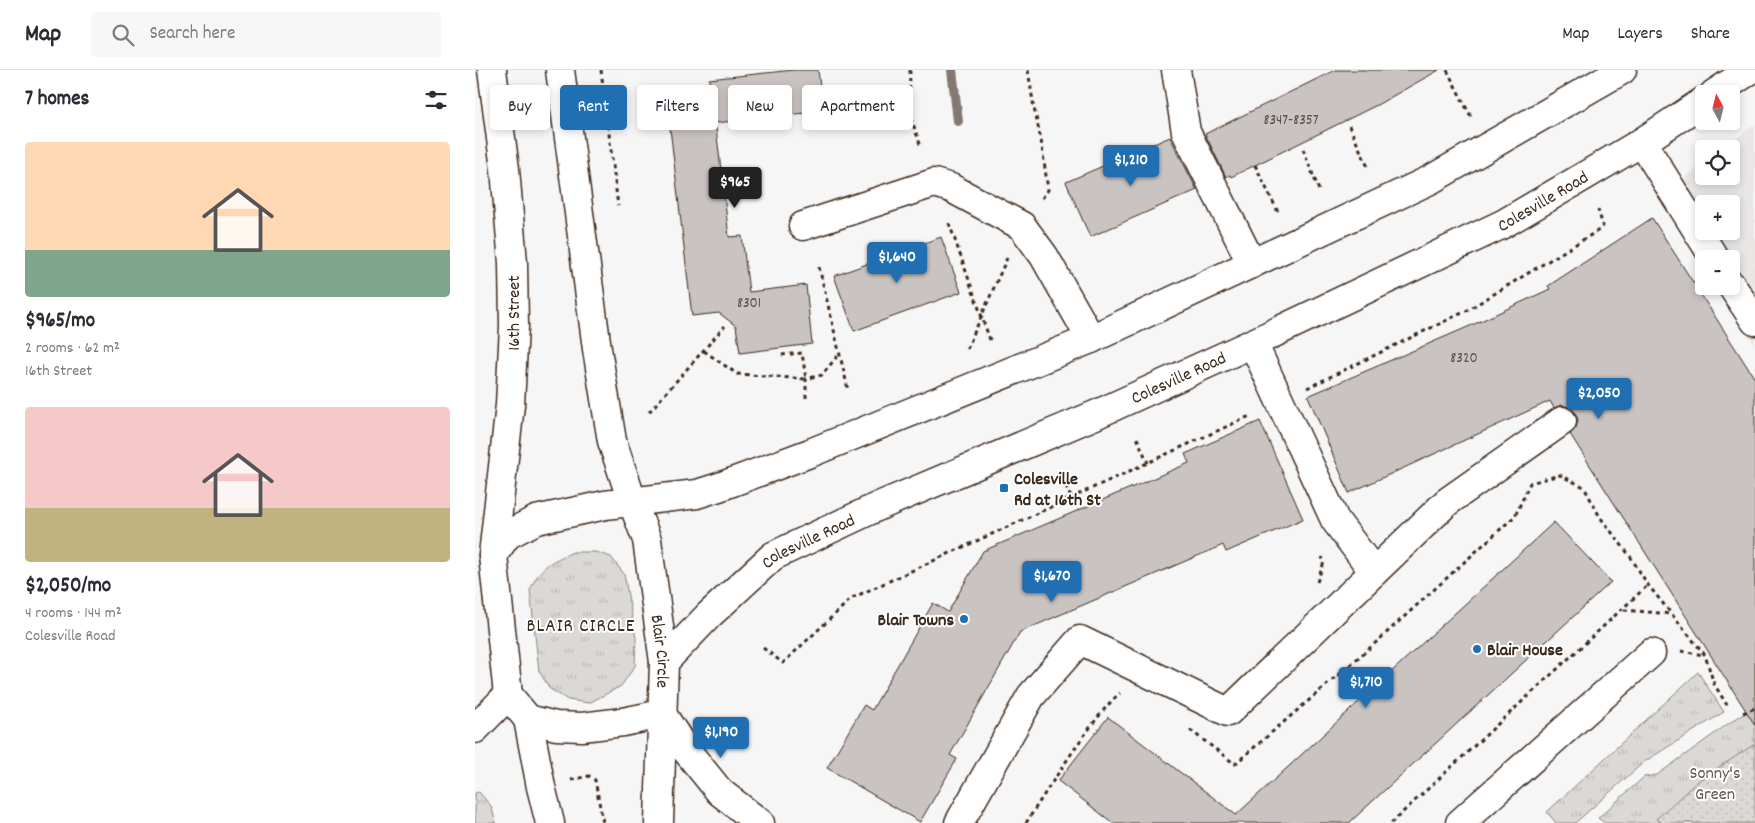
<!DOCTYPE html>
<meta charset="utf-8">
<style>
body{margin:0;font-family:Dekko,sans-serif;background:#f7f7f7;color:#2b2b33;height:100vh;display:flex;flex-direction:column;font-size:19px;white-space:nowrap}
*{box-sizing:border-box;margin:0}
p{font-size:16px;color:#7c7c81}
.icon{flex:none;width:28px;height:28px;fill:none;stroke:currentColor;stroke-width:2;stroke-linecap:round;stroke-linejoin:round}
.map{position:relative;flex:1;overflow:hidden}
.drawer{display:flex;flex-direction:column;background:#fff;width:475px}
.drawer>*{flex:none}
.banner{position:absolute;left:15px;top:15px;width:475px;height:45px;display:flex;gap:10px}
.needle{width:32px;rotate:353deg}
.buttons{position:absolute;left:1220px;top:15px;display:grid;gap:10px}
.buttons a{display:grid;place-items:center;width:45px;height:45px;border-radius:5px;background:#fff;box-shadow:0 2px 8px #0003;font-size:25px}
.price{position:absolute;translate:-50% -42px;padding:0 11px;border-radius:5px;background:#1f6fb2;color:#fff;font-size:16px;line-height:32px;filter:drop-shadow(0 1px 2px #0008)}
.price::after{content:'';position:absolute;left:50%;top:30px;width:15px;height:11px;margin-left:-8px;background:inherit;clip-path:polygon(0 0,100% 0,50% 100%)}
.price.on{background:#222;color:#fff}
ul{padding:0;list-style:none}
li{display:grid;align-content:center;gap:10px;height:265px;padding:0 25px}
li span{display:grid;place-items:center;height:155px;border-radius:5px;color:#555}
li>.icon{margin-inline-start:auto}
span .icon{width:90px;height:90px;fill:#fffc;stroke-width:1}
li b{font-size:21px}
h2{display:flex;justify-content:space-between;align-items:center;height:60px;padding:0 25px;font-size:21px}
.tag{padding:0 18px;border-radius:5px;background:#fff;box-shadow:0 2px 8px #0003;font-size:18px;line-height:45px}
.tag.on{background:#1f6fb2;color:#fff}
header{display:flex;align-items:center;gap:30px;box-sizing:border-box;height:70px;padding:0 25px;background:#fff;border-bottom:1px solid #e1e1e2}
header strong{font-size:24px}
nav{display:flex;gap:28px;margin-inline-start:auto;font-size:18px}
.search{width:350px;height:45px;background:#f7f7f7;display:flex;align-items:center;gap:12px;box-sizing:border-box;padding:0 18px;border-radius:5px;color:#7c7c81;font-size:19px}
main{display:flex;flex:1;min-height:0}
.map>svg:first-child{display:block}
.built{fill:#e9e7e6;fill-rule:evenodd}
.park{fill:url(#park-tufts);stroke:#8b827a}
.garden{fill:url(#garden-dots);stroke:#8b827a}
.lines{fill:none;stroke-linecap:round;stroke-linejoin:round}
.stream{stroke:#847972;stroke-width:10}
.building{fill:#c9c3c1;stroke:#3b2a1e}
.minor-casing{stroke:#3b2a1e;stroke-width:31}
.major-casing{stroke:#3b2a1e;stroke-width:31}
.path{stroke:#3b2a1e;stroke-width:3;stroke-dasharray:4 4;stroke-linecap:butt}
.minor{stroke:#fff;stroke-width:28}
.major{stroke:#fff;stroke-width:28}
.poi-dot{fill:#1f6fb2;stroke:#fff;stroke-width:2}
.labels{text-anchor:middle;stroke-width:4;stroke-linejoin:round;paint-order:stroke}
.number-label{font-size:15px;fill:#5e5047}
.street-label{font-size:18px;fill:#3b2a1e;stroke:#fff}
.poi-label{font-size:18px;font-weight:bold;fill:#3b2a1e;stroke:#fff;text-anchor:start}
.park-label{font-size:18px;fill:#63564c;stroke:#fff}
.neighbourhood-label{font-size:19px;letter-spacing:1px;fill:#3b2a1e;stroke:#fff}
</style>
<header>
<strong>Map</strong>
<div class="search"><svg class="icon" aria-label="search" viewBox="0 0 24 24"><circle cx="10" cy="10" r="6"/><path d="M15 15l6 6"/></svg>Search here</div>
<nav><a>Map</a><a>Layers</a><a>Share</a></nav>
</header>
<main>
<section class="drawer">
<h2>7 homes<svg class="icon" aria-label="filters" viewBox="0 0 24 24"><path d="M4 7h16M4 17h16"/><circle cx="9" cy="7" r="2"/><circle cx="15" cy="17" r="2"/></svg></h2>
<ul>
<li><span style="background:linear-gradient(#ffd9b3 70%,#7fa58c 0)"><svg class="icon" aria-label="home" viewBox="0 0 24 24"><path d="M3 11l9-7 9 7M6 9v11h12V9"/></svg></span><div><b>$965/mo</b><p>2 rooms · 62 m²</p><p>16th Street</p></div></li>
<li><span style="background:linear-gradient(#f6c9c9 65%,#c2b280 0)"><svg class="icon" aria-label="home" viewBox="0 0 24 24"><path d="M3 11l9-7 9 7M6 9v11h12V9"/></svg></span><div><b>$2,050/mo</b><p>4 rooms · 144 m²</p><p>Colesville Road</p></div></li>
</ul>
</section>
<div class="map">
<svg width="1280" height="753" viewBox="0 0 1280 753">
<defs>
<pattern id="park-tufts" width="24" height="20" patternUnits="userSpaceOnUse" patternTransform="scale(1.25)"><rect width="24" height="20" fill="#dbd9d6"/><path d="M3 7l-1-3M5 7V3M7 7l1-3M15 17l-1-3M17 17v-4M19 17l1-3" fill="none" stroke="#bdbab7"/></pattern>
<pattern id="garden-dots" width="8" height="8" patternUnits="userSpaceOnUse" patternTransform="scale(1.25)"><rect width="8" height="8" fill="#dbd9d6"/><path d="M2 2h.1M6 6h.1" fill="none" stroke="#bdbab7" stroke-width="1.8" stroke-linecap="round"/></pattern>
</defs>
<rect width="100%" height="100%" fill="#f7f6f6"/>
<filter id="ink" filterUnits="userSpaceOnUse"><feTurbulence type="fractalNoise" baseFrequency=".02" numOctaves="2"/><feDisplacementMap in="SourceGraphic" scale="10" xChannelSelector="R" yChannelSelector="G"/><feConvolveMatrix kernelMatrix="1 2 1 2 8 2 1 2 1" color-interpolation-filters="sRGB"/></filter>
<g filter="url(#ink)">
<path class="built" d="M1280 54V275L1243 216H1256V189H1229L1186 125 1229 93V106H1256V79H1247ZM1229 134H1256V161H1229Z"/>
<g class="park">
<path d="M98 482H121L136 487 149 504 161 568 160 596 146 616 114 633 93 630 75 619 64 601 55 520C66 495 75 492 98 482Z"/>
<polygon points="1223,602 1249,642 1169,692 1100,753 1081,753 1072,742"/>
<polygon points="1280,638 1280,753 1130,753 1123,748 1169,707 1182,705 1260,649"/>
<polygon points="4,722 16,736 21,753 0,753 0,723"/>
</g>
<polygon class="garden" points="1280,674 1280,753 1187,753 1181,749 1223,711"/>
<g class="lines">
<polyline class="stream" points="477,0 483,51"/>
</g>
<g class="building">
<polygon points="319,0 343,0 348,41 241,53 239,41 254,167 267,166 274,222 331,215 337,274 265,283 261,256 244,243 217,246 193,41 238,36 234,9"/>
<polygon points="860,0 964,0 902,35 756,107 755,105 751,107 730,64"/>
<polygon points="695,67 722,120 615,167 591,112"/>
<polygon points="1177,148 1280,309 1280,655 1095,364 1101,358 1103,350 1100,342 1094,337 1086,335 1079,338 1075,331 874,423 833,326 995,256 1075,219 1073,216"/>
<polygon points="466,167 486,222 379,261 359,206"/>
<polygon points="785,351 828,449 751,482 748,475 545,562 475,685 482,689 445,752 352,698 389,635 397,640 458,533 473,542 508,481 714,393 710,384"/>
<polygon points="1079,452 1136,512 874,753 638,753 583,711 633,647 761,745"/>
</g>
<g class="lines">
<defs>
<g id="minor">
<polyline points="701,0 711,62 777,194"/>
<polyline points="1167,72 1240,189"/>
<polyline points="328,156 459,113 476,118 547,156 569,186 616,269"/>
<polyline points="1256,215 1280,251"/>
<polyline points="778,273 860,450 899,502"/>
<polyline points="187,644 207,675 245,722 285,753"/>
<polyline points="0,659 33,625"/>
<polyline points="484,753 556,626 605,570 753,642 972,432 1087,351"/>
<polyline points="985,753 1176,583"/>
</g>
<g id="major">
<polyline points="17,0 30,99 38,193 39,256 35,335 18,485 33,625 53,649 81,656 107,657 148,652 187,644"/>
<path id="s1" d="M85 0 122 279 132 341 137 371 157 431 172 470 189 592 184 753"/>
<polyline points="1239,24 1275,0"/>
<polyline points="18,485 32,465 61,450 130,435 222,424 244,417 335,383 616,269 955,110 1147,0"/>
<path id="s2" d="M189 592 234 545 298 486 404 436 620 345 778 273 1028 154 1167 72 1229 31"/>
<polyline points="53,649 66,717 75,753"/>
</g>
</defs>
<use href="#minor" class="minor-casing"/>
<use href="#major" class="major-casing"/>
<g class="path">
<polyline points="126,0 143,136"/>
<polyline points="435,0 434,42 446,77"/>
<polyline points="553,0 559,38 566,70 573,120 565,131"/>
<polyline points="972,0 996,47"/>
<polyline points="874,56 894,99"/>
<polyline points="828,79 845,123"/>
<polyline points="780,95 803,142"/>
<polyline points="474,153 515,270"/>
<polyline points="344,197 373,319"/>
<polyline points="492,279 532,188"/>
<polyline points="229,281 262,304 331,309 327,283 306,285"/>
<polyline points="832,318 991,241 1124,160 1128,156 1123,140"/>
<polyline points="331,328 331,309 347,305 364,284"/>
<polyline points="174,342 250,256"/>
<polyline points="662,368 673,393"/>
<polyline points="585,401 596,428"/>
<polyline points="842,512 849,492 847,487"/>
<polyline points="1149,540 1197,544"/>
<polyline points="288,578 308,593 377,528 777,345"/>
<polyline points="1206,581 1229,585"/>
<polyline points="1268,643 1280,638"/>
<polyline points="715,660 760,694 897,576 1040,446 1055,413 1085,405 1109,417 1125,447 1155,486 1173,515 1230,585 1239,614 1252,635"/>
<polyline points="96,710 114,706 120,710 128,753"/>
<path d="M551 753C569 724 588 696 607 668 619 653 630 636 645 623"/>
<polyline points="916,753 1173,515"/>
</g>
<use href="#minor" class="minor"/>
<use href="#major" class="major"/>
</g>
</g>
<g class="poi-dot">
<rect x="524" y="413" width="10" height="10" rx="2.5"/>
<circle cx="489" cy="549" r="5"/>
<circle cx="1002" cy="579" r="5"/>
</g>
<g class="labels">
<g class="number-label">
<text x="816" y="54">8347-8357</text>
<text x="274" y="237">8301</text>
<text x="989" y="292">8320</text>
</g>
<g class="street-label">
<text dy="6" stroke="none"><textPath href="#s2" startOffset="1000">Colesville Road</textPath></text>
<text transform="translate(38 243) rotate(-90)" y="6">16th Street</text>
<text dy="6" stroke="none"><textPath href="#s2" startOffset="595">Colesville Road</textPath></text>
<text dy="6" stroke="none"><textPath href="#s2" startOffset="190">Colesville Road</textPath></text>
<text dy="6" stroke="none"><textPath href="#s1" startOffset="592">Blair Circle</textPath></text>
</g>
<g class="poi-label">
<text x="539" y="414">Colesville<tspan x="539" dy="21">Rd at 16th St</tspan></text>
<text x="479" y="555" text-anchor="end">Blair Towns</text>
<text x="1012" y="585">Blair House</text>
</g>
<g class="park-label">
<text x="1240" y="708">Sonny's<tspan x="1240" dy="21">Green</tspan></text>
</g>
<g class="neighbourhood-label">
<text x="106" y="561">BLAIR CIRCLE</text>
</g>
</g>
</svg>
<div class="buttons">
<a><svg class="needle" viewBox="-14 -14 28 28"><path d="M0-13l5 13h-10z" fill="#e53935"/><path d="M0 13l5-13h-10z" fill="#7c7c81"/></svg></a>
<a><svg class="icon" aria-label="locate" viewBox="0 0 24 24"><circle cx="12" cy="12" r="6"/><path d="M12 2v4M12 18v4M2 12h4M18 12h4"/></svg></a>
<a>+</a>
<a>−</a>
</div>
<b class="price" style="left:656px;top:117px">$1,210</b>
<b class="price on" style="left:260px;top:139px">$965</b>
<b class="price" style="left:422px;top:214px">$1,640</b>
<b class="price" style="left:1124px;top:350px">$2,050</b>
<b class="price" style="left:577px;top:533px">$1,670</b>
<b class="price" style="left:891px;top:639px">$1,710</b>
<b class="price" style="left:246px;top:689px">$1,190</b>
<div class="banner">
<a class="tag">Buy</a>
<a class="tag on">Rent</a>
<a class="tag">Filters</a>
<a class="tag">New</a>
<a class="tag">Apartment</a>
</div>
</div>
</main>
